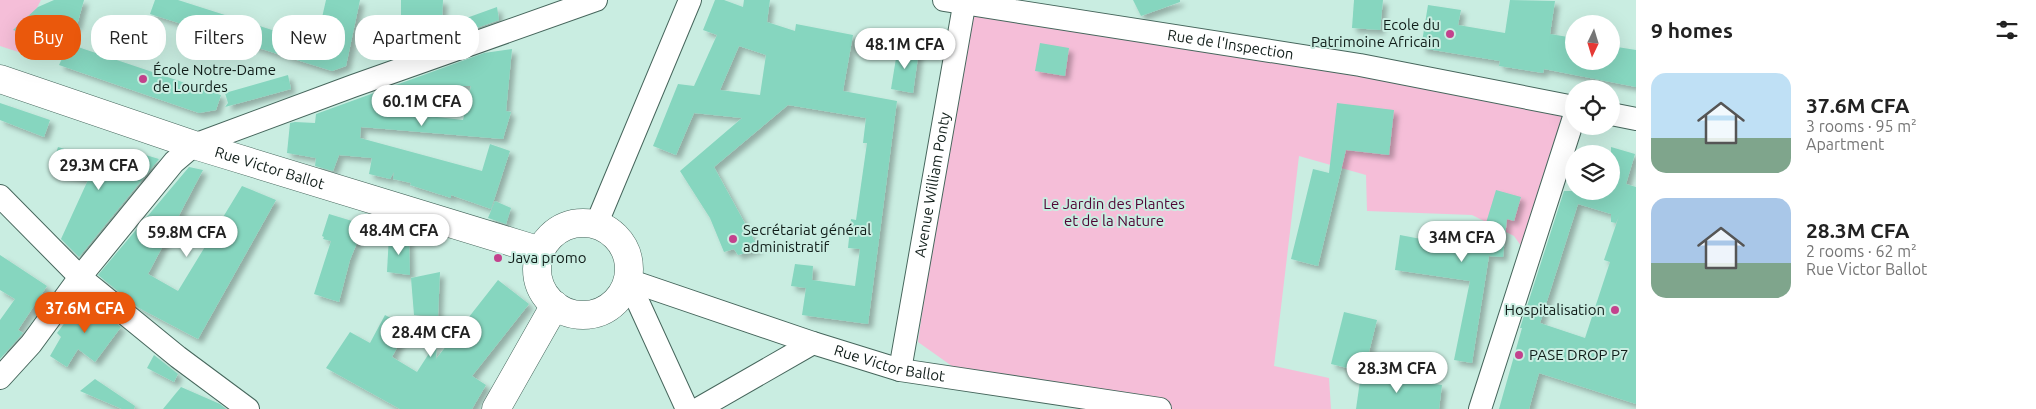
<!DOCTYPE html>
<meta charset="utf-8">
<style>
body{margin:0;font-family:Ubuntu,sans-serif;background:#f2f2f2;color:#222;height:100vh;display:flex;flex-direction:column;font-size:19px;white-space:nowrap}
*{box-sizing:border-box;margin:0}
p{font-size:16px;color:#767676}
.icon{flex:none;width:28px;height:28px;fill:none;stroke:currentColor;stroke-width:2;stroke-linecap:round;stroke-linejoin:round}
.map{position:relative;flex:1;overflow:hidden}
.side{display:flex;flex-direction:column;background:#fff;width:400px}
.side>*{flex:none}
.guide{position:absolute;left:15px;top:15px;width:475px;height:45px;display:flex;gap:10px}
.needle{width:32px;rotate:184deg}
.buttons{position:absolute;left:1565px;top:15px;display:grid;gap:10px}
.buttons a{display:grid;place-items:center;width:55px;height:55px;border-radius:50%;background:#fff;box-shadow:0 5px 20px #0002;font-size:25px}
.price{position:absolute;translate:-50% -42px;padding:0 11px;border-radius:18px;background:#fff;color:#222;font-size:16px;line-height:32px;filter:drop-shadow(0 1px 2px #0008)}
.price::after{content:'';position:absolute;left:50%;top:30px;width:15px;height:11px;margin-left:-8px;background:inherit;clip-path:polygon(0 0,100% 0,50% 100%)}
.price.selected{background:#ea580c;color:#fff}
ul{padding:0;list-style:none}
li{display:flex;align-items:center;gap:15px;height:125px;padding:0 15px}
li span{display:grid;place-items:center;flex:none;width:140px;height:100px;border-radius:15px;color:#555}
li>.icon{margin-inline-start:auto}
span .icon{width:60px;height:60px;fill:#fffc;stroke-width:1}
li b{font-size:21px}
h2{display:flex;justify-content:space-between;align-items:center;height:60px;padding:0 15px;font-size:21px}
.pill{padding:0 18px;border-radius:20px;background:#fff;box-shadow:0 5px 20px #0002;font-size:18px;line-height:45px}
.pill.selected{background:#ea580c;color:#fff}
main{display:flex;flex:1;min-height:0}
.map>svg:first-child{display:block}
.green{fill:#f5bed8}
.building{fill:#86d6bf;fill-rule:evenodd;filter:url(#shadow)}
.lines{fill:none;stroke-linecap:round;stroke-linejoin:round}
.minor-casing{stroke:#46665c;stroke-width:24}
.major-casing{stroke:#46665c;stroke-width:29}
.minor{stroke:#fff;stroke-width:22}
.major{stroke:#fff;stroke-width:28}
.poi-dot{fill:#c3428d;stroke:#c9ede1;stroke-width:2}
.labels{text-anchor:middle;stroke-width:4;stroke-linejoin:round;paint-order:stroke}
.poi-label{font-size:15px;fill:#111e1a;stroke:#c9ede1;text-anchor:start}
.street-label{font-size:15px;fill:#111e1a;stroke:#c9ede1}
.park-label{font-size:15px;fill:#500535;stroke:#c9ede1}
</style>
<main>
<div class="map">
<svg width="1636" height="409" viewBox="0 0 1636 409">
<defs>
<filter id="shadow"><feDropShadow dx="4.5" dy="4.5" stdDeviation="2.5" flood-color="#0004"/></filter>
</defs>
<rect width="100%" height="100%" fill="#c9ede1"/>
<g class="green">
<polygon points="0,0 41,0 29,23 50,33 37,58 0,46"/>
<polygon points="965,2 1574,107 1529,257 1514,236 1472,215 1367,211 1366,175 1299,156 1274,366 1329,378 1331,409 1160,409 973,381 918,342"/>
</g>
<g class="building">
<polygon points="54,0 84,0 77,25 47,41 13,30 38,7"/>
<polygon points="155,0 178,0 316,44 326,0 360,0 346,66 332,71 150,14"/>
<polygon points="401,0 443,0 442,20 401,20"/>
<path d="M715 0H724L743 7 744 0H770L767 22 795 31 796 24 853 35 843 91 897 101 868 324 802 315 806 288 791 286 795 264 813 266 812 280 855 286 860 249 848 248 851 219 856 220 867 143H863L866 118 788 105 714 167 759 249 738 255 734 249 724 252 710 218 680 171 742 118 694 113 676 155 653 146 678 84 694 86 717 35 703 30ZM739 46 766 55 760 95 720 90Z"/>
<polygon points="1133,0 1180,0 1180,2 1141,16"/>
<polygon points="1354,0 1383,0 1380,30 1352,28"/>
<polygon points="1510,0 1555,1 1550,34 1574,38 1574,61 1611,61 1611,46 1636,50 1636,87 1544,69 1543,73 1499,66 1500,61 1421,48 1428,5 1461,10 1458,25 1505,33"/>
<polygon points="497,7 499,20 429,45 425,33"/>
<polygon points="1040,43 1069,48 1065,76 1035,71"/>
<polygon points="69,44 221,95 216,110 199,113 59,65"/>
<polygon points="898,46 919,50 913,93 891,89"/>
<path d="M512 49 506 111 511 112 503 139 361 127 360 138 482 171 490 144 510 151 491 209 451 195V198L410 185 411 183 393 179 394 172 390 179 369 174 372 158 339 155 333 171 315 166 316 158 287 153 290 123 295 122 315 123 316 114 484 53ZM431 86H471L463 120 428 116Z"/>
<polygon points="288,75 291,89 225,107 228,103 225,93"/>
<polygon points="0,103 50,120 44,137 0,120"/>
<polygon points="1337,103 1394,110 1389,155 1346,150 1318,266 1291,259 1313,169 1329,173"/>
<polygon points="58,147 91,157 98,153 118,168 129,150 159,159 79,257 61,239 88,180 50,171"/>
<path d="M1611 147 1635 154 1626 184 1636 187V404L1539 373 1529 409H1499L1522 328H1520L1564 191H1611ZM1578 204 1611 214V222L1616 223 1619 216 1604 260 1610 262 1585 338 1540 323Z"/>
<polygon points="189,167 203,170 148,274 178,291 242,186 276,200 198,339 139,308 98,275"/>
<polygon points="1496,190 1521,197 1514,221 1507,219 1503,257 1489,256 1472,363 1454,360 1470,281 1395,270 1400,235 1421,239 1423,226 1438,229 1436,241 1473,247 1476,222 1486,223"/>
<polygon points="495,201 511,208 506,224 488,218"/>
<polygon points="329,214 362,224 361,227 363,228 350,260 339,302 314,294 331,241 323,239 324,237 322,236"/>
<polygon points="389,235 409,240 410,275 387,272"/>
<polygon points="0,255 47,286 18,330 23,333 0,359 0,320 15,299 0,290"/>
<polygon points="440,272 438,316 414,315 411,278"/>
<polygon points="498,280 529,304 472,376 486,385 472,409 400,409 326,368 350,332 370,343 385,315 408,327 392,357 417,372 437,341 436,359"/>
<polygon points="84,297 121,327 95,362 78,349 67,367 50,356 61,337 57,333"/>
<polygon points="1344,312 1377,320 1364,372 1331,364"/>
<polygon points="154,355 178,374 174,382 147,368"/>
<polygon points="1361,374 1442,385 1439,409 1356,409"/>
<polygon points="95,379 135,406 134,409 122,409 80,391"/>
<polygon points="181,387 220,404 226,409 163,409"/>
</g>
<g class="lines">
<defs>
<g id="minor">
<path id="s1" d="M944 0 1360 65 1574 107"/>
<polyline points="1611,114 1636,119"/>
<polyline points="0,196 80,277 178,357 248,409"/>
<polyline points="596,225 690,0"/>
<path id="s2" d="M628 280 813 343 900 370 1160 409"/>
<polyline points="628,280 687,409"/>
<path id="s3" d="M900 370 965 0"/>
<polyline points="0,378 31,344 80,277 174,162 194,145 353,86 596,0"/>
<polyline points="698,409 813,343"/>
<polyline points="1480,409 1574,117"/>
</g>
<g id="major">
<path id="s4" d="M0 79 194 145 541 251"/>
<circle cx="583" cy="269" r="46"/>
<polyline points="496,409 555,305"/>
</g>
</defs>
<use href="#minor" class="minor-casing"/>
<use href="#major" class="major-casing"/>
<use href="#minor" class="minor"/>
<use href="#major" class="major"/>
</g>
<g class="poi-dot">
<circle cx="1450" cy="34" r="5"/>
<circle cx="143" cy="79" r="5"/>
<circle cx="733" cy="239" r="5"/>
<circle cx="498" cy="258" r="5"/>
<circle cx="1615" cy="310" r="5"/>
<circle cx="1519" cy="355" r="5"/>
</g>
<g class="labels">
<g class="poi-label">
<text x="1440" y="30" text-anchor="end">Ecole du<tspan x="1440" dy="17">Patrimoine Africain</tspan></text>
<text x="153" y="75">École Notre-Dame<tspan x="153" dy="17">de Lourdes</tspan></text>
<text x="743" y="235">Secrétariat général<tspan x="743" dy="17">administratif</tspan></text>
<text x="508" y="263">Java promo</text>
<text x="1605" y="315" text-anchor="end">Hospitalisation</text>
<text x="1529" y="360">PASE DROP P7</text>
</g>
<g class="street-label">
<text dy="5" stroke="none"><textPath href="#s1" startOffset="290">Rue de l'Inspection</textPath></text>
<text dy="5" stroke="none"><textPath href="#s4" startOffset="284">Rue Victor Ballot</textPath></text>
<text dy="5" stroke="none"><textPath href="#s3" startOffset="188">Avenue William Ponty</textPath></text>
<text dy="5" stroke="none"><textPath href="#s2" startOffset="275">Rue Victor Ballot</textPath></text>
</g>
<g class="park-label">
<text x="1114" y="209">Le Jardin des Plantes<tspan x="1114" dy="17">et de la Nature</tspan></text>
</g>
</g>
</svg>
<div class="buttons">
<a><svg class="needle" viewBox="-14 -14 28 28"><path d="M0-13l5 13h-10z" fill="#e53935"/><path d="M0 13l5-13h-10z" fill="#767676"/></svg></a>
<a><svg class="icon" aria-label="locate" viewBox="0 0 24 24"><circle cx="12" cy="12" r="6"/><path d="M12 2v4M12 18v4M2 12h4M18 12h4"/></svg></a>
<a><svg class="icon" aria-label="layers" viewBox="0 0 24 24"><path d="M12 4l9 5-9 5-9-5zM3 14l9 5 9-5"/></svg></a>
</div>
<b class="price" style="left:905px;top:70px">48.1M CFA</b>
<b class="price" style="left:422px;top:127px">60.1M CFA</b>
<b class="price" style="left:99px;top:191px">29.3M CFA</b>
<b class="price" style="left:399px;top:256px">48.4M CFA</b>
<b class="price" style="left:187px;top:258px">59.8M CFA</b>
<b class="price" style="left:1462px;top:263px">34M CFA</b>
<b class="price selected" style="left:85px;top:334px">37.6M CFA</b>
<b class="price" style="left:431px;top:358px">28.4M CFA</b>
<b class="price" style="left:1397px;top:394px">28.3M CFA</b>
<div class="guide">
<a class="pill selected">Buy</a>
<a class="pill">Rent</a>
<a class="pill">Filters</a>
<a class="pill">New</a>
<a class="pill">Apartment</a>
</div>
</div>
<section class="side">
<h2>9 homes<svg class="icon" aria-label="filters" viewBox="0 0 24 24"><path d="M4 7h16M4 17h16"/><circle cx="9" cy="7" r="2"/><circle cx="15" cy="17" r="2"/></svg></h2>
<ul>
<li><span style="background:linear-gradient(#bfe0f5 65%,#7fa58c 0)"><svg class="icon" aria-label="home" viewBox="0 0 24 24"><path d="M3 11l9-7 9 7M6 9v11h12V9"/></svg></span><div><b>37.6M CFA</b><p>3 rooms · 95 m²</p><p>Apartment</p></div></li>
<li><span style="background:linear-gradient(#a9c7e8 65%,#7fa58c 0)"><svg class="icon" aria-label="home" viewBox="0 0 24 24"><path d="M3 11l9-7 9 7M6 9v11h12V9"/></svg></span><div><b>28.3M CFA</b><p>2 rooms · 62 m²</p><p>Rue Victor Ballot</p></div></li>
</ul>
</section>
</main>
